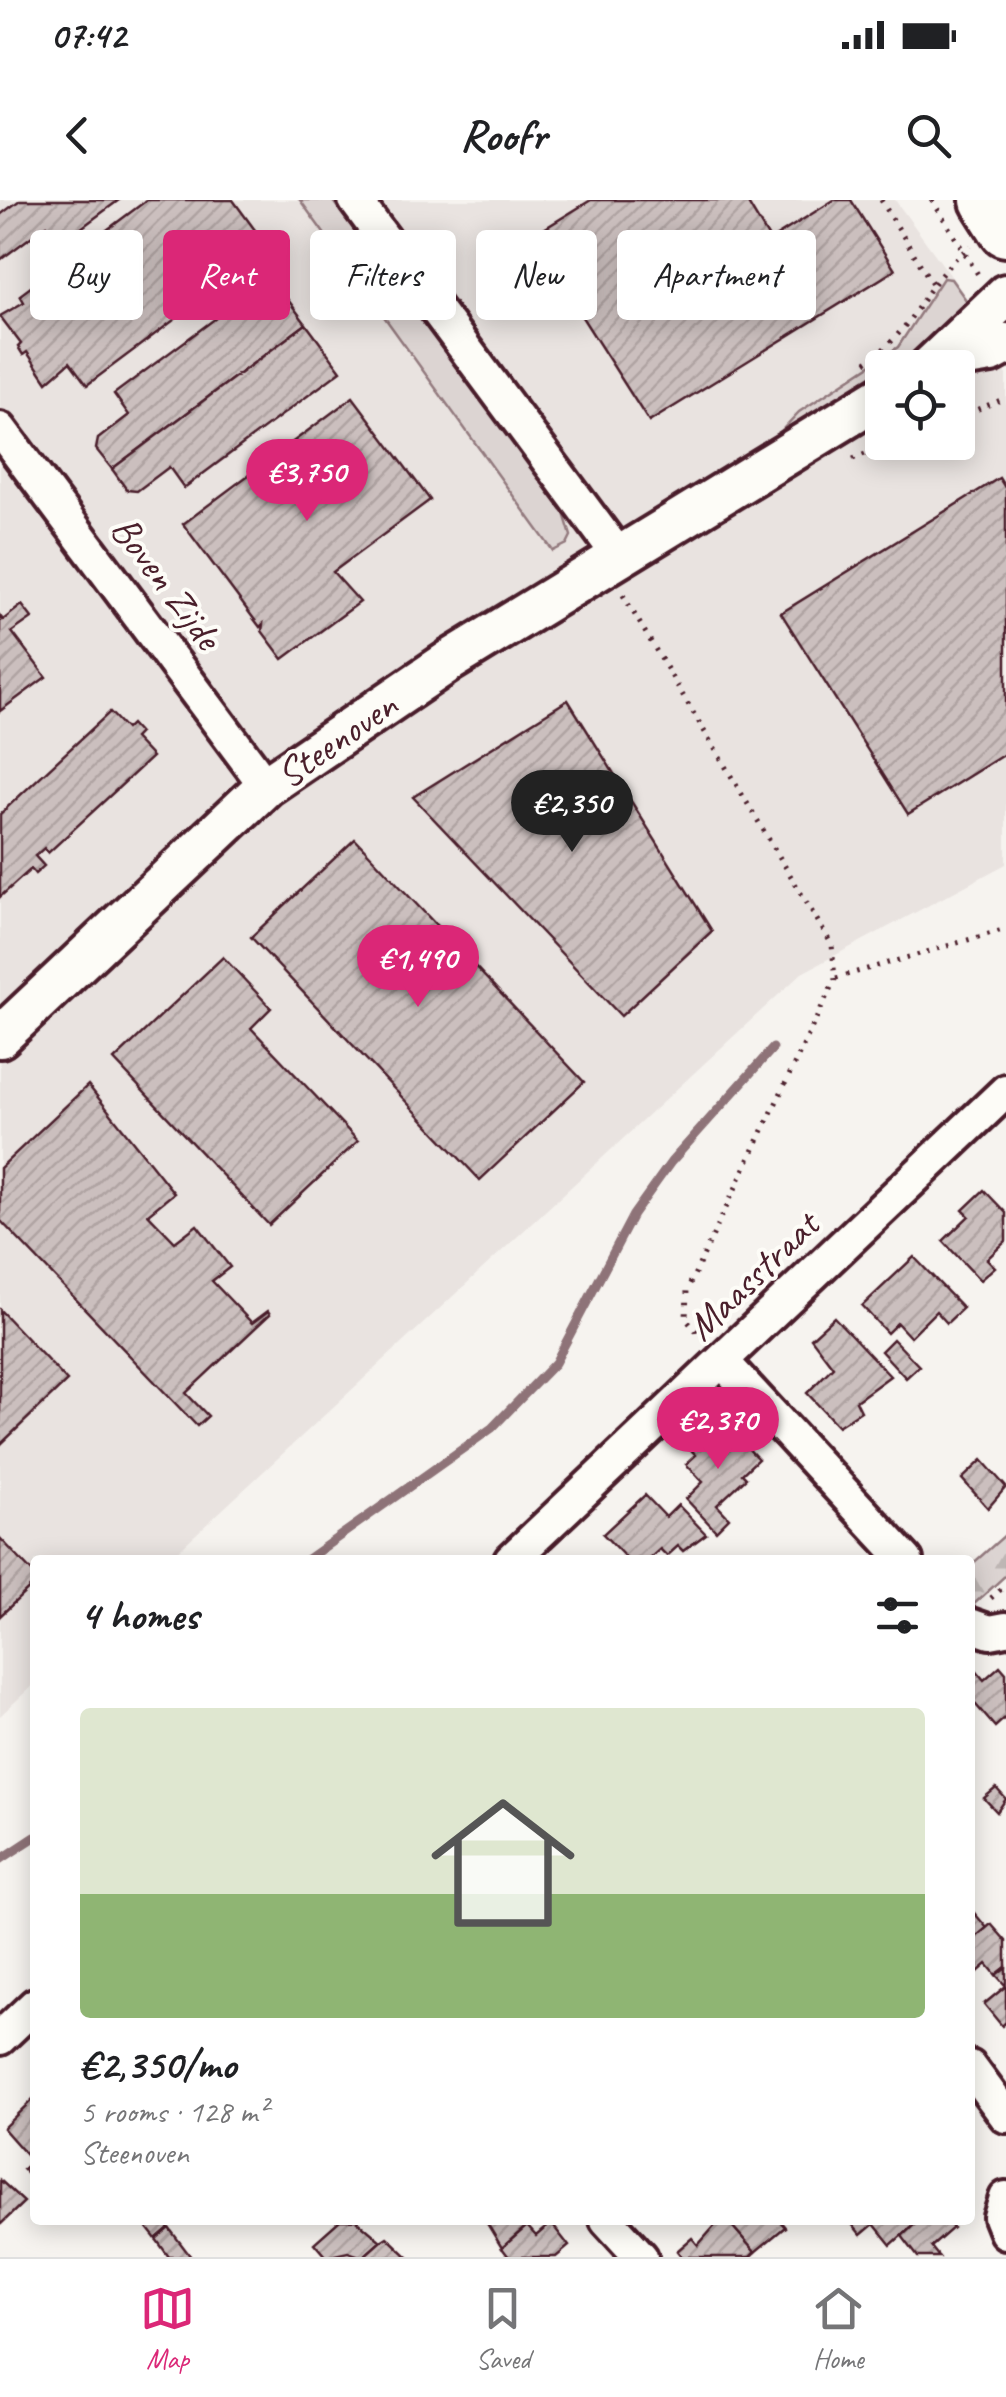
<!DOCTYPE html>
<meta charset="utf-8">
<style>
body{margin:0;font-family:Caveat,sans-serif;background:#f6f6f6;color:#202124;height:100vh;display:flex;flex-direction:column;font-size:38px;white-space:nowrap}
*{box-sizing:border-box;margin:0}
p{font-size:32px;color:#757577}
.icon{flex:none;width:55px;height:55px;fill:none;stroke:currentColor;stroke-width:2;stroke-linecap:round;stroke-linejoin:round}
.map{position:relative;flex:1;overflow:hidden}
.panel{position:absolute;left:30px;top:1355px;width:945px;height:670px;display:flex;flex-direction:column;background:#fff;border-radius:10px;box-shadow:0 5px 25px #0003}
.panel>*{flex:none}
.top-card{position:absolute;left:30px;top:30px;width:948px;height:90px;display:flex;gap:20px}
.buttons{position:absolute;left:865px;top:150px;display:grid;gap:20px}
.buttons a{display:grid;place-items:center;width:110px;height:110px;border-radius:10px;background:#fff;box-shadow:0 5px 25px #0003;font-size:50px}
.price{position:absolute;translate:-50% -85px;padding:0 22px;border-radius:35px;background:#db2777;color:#fff;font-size:32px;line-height:65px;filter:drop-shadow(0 2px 5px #0008)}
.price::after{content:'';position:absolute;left:50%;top:60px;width:30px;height:22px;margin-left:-15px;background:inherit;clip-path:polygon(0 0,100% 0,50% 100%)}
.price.active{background:#222;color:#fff}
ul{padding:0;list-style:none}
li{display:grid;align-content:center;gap:20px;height:530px;padding:0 50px}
li span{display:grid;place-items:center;height:310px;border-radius:10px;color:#555}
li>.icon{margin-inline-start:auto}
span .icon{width:180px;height:180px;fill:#fffc;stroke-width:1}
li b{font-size:42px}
h2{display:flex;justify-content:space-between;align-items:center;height:120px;padding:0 50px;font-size:42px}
.chip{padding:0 35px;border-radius:10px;background:#fff;box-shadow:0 5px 25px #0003;font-size:35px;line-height:90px}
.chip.active{background:#db2777;color:#fff}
.status{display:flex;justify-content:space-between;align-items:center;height:70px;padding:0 50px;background:#fff;direction:ltr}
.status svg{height:28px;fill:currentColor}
header{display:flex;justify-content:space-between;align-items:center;height:130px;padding:0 50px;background:#fff;font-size:45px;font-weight:700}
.tabs{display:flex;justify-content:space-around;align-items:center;height:140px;border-top:2px solid #e0e0e0;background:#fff;font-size:28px;color:#757577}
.tabs a{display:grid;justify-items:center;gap:5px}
.tabs .active{color:#db2777}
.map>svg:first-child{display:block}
.built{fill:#e9e3e0;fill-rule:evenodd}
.green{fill:#dcd4d2;stroke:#937a7e;stroke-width:2.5}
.forest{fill:url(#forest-firs);stroke:#937a7e;stroke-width:2.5}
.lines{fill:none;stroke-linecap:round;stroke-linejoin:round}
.stream{stroke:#8e7378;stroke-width:9}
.building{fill:url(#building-hatch);stroke:#4a1f2b;stroke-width:2.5}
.minor-casing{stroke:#4a1f2b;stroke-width:40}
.tertiary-casing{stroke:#4a1f2b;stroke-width:48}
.primary-casing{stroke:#4a1f2b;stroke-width:60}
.path{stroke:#4a1f2b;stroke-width:5;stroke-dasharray:2.5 8;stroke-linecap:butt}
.minor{stroke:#fdfcf7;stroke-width:32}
.tertiary{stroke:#fdfcf7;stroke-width:40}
.primary{stroke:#fdfcf7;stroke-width:52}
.labels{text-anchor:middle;stroke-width:8;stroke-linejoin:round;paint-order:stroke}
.street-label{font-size:40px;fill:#4a1f2b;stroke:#fdfcf7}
</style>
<div class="status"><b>07:42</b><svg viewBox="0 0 49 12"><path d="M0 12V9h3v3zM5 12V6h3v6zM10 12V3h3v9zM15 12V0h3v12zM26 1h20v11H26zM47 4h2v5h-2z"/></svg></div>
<header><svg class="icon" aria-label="back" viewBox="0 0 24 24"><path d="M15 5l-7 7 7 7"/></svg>Roofr<svg class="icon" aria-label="search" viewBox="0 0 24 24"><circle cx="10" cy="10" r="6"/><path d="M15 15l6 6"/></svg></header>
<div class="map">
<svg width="1006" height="2057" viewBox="0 0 1006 2057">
<defs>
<pattern id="forest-firs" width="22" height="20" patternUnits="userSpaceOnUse" patternTransform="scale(2.5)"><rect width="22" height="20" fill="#dcd4d2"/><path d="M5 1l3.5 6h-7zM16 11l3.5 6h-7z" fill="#beb6b4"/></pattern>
<pattern id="building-hatch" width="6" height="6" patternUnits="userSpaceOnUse" patternTransform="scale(2.5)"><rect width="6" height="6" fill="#cbbfbe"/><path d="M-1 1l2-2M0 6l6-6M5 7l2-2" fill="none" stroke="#b0a4a3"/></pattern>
</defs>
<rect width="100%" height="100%" fill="#f6f3ef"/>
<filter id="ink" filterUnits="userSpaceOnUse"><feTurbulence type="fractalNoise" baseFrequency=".01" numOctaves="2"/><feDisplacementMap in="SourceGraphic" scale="20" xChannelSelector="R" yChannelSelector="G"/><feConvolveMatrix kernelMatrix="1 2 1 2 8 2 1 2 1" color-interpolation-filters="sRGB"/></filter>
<g filter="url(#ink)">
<path class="built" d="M0 0H895L1006 151V664L802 773 168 1360H35V1483L0 1516ZM882 168H958V242H882Z"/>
<g class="green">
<polygon points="300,0 332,0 563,310 571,336 567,344 553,351"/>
<path d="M943 78 951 79 971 107C950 131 916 167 882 168V175L764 249 799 212 898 147Z"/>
</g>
<polygon class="forest" points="1006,1334 1006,1375 973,1405 970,1366"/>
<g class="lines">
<g class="stream">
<polyline points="306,1360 492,1228 555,1163 633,1015 671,962 773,848"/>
<polyline points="0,1660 35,1637"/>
</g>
</g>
<g class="building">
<polygon points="20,0 119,0 61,43 47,25 0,60 0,15"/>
<polygon points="147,0 233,0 269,49 87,185 70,162 47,182 27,152 23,155 18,147 21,144 0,116 24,102 20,95"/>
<polygon points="591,0 746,0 770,40 834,0 851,0 895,70 649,222 531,37"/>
<polygon points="271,77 306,124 112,269 96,249 98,239 129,215 114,194"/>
<polygon points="306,124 341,171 184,288 169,267 137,291 127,290 112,269"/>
<polygon points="353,197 430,300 333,372 360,402 283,459 262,431 263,424 260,427 183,324"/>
<polygon points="999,278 1006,289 1006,553 908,614 781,413"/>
<polygon points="22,405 32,418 12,432 46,477 0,511 0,416 3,420"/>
<polygon points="568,500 712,731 621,816 413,597"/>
<polygon points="110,512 126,529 131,524 139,533 134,538 152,557 48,653 44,648 35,656 44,666 35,674 31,669 0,697 0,614"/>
<polygon points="355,639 584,882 480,980 251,737"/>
<polygon points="223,757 271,808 251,828 358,941 269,1025 114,860"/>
<polygon points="88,885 174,993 148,1014 175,1042 197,1025 230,1067 212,1081 252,1123 268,1111 270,1114 186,1193 208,1216 197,1226 0,1020 0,968"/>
<polygon points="984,990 1006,1013 1006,1041 987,1059 995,1067 980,1080 943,1041 969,1016 963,1010"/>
<polygon points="914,1057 963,1108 947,1123 936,1111 910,1137 897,1123 887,1133 862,1106"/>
<polygon points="0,1110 67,1181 0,1245"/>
<polygon points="834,1117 890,1176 856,1201 861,1211 838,1226 807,1193 833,1167 811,1138"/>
<polygon points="893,1139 919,1166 906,1178 881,1151"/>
<polygon points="723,1222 743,1239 741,1241 758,1259 742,1274 746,1278 717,1305 729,1318 716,1331 686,1299 703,1282 686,1264 696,1255 692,1251"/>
<polygon points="982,1260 1006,1287 988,1308 962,1279"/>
<polygon points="645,1295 666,1317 678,1305 706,1334 683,1351 678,1346 667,1356 660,1349 648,1360 628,1360 603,1334"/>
<polygon points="0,1338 35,1375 35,1383 0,1416"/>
<polygon points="1000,1466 1006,1473 1006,1517 995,1527 970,1498 970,1472 974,1468 984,1480"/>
<polygon points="996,1588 1006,1599 997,1612 984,1598"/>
<polygon points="970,1708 987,1728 970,1742"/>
<polygon points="991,1724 1006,1741 1006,1767 996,1775 987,1764 970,1779 970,1742"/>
<polygon points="1006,1767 1006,1822 1002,1826 984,1804 1006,1786 996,1775"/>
<polygon points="35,1897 35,1982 23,1969 32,1961 3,1928"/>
<polygon points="0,1980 24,2002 0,2025"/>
<polygon points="141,2020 163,2020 169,2028 156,2039"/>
<polygon points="340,2020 356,2020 381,2041 363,2057 348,2052 326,2057 314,2043"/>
<polygon points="485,2020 522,2020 527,2026 502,2048"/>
<polygon points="720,2020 727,2020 755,2052 750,2057 682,2057 677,2051 692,2038 698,2045"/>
<polygon points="727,2020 779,2020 785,2027 755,2052"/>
<polygon points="855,2020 919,2020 891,2045 874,2024 861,2035 851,2023"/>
<polygon points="919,2020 946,2020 953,2028 931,2047 939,2057 918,2057 902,2036"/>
<polygon points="551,2023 569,2046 556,2057 509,2057 502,2048 527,2026 536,2036"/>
<polygon points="169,2028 191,2057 169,2057 156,2039"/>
<polygon points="387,2037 408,2057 363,2057 381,2041"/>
</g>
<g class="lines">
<defs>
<g id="minor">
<polyline points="355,0 619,356"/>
<polyline points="0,229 266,586"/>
<polyline points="723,1162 906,1360"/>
<polyline points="511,1360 1006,891"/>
<polyline points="970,1425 990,1432 1006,1429"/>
<polyline points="0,1838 35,1805"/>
<polyline points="970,1867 1006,1916"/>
<polyline points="1006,1998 1000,2017 1006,2032"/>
<polyline points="607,2020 641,2057"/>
</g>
<g id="tertiary">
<polyline points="942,160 991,152 1006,144"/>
<polyline points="929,168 1006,95"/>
<polyline points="0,837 266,586 451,460 882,196"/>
</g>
<polyline id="primary" points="987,0 1006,30"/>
</defs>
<use href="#minor" class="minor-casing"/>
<use href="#tertiary" class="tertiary-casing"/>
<use href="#primary" class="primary-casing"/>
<g class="path">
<polyline points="881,0 933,85"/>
<polyline points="932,0 979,76"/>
<path d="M866 162C919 128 923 80 971 46"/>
<polyline points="958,217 1006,198"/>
<polyline points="853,259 894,242"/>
<polyline points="623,395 832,745 835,779 687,1090 686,1119 701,1137"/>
<polyline points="836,778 1006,729"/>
<polyline points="991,1398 1006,1385"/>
</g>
<use href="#minor" class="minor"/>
<use href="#tertiary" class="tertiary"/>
<use href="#primary" class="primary"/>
</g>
</g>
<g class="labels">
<g class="street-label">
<text transform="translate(167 382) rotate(53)" y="14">Boven Zijde</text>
<text transform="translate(336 539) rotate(-35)" y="14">Steenoven</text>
<text transform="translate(752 1075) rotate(-44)" y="14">Maasstraat</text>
</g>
</g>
</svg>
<div class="buttons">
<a><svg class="icon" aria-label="locate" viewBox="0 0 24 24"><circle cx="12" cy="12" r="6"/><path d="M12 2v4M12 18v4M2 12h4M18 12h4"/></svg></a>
</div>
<b class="price" style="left:307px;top:324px">€3,750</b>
<b class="price active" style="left:572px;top:655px">€2,350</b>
<b class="price" style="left:418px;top:810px">€1,490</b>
<b class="price" style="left:718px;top:1272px">€2,370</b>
<div class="top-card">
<a class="chip">Buy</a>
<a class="chip active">Rent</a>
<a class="chip">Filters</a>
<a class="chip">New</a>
<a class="chip">Apartment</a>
</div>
<section class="panel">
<h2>4 homes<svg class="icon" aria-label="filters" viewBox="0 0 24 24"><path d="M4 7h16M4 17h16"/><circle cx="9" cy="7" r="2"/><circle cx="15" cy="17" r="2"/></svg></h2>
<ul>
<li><span style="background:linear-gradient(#dfe7d0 60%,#8fb573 0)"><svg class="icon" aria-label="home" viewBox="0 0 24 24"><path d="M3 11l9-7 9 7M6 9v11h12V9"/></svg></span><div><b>€2,350/mo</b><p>5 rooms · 128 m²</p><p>Steenoven</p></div></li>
</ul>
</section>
</div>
<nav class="tabs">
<a class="active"><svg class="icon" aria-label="map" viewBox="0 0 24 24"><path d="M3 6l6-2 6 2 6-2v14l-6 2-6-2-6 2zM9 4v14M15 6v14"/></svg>Map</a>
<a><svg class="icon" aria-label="saved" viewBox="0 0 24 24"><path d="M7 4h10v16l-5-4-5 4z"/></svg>Saved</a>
<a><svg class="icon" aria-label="home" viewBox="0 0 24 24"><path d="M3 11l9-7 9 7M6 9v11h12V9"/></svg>Home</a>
</nav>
